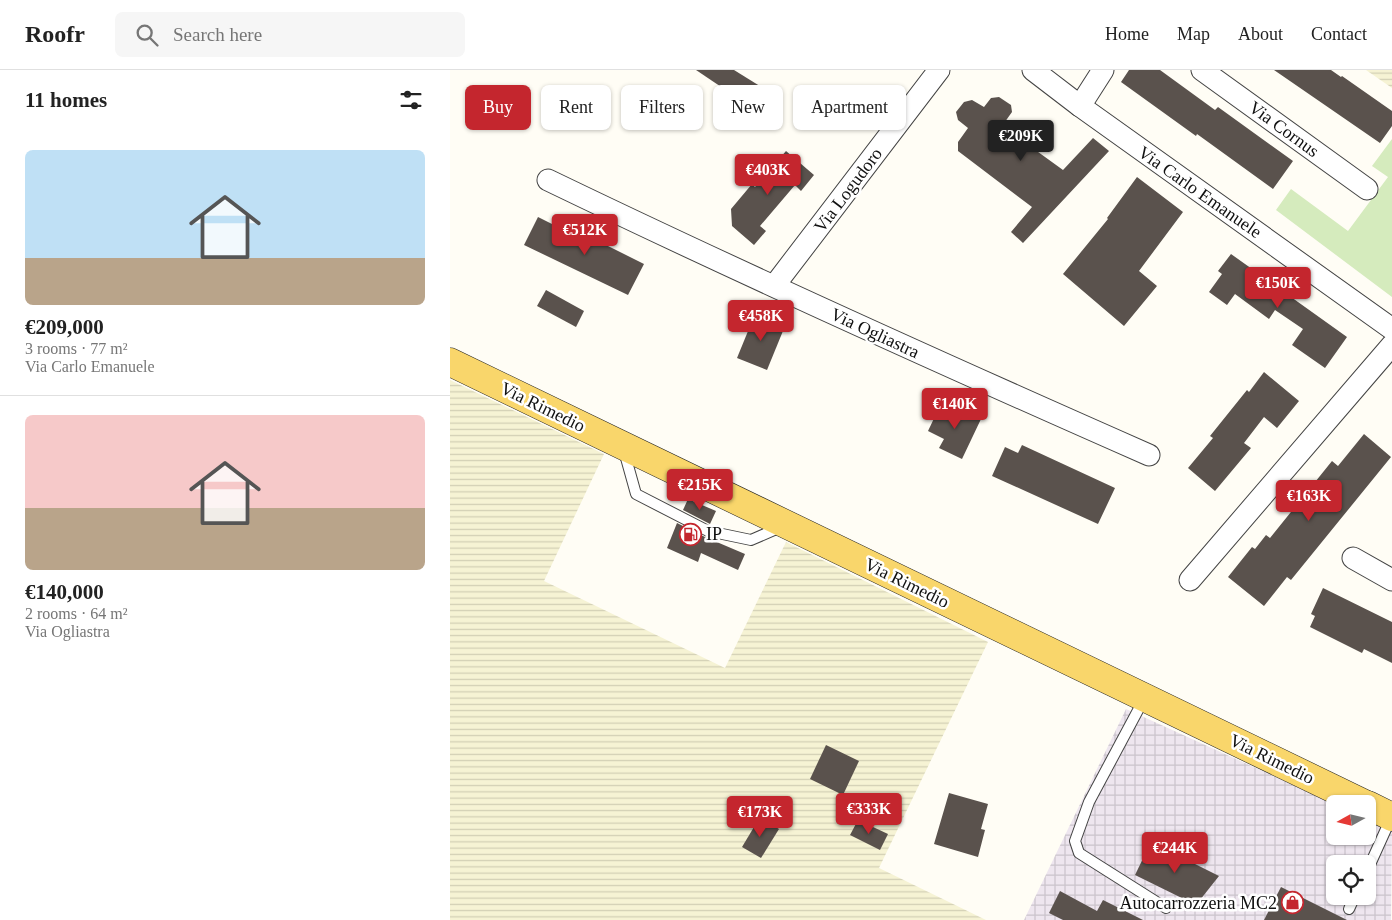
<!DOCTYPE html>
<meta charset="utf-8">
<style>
body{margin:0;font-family:Georgia,serif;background:#f6f6f6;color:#222;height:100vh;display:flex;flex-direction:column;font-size:19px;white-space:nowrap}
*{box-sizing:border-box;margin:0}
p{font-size:16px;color:#767676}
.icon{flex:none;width:28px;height:28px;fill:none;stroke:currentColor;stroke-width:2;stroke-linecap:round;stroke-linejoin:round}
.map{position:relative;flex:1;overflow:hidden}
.details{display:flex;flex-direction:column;background:#fff;width:450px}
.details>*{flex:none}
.top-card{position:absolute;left:15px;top:15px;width:475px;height:45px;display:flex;gap:10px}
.needle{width:32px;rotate:262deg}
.tools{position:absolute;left:876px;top:725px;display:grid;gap:10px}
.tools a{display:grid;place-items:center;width:50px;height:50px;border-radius:8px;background:#fff;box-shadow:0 1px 4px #0004;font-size:25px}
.price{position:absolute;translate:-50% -42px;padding:0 11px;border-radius:5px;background:#c4262e;color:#fff;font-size:16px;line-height:32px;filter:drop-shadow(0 1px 2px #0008)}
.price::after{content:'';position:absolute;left:50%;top:30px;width:15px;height:11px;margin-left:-8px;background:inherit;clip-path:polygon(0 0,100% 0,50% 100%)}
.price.on{background:#222;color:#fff}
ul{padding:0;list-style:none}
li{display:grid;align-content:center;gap:10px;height:265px;padding:0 25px}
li+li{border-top:1px solid #e0e0e0}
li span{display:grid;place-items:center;height:155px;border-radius:8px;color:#555}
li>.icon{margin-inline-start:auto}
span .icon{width:90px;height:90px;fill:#fffc;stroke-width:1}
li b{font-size:21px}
h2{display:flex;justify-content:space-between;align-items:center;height:60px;padding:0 25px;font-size:21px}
.chip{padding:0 18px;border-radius:8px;background:#fff;box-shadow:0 1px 4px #0004;font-size:18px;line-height:45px}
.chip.on{background:#c4262e;color:#fff}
header{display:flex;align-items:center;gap:30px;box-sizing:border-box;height:70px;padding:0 25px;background:#fff;border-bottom:1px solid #e0e0e0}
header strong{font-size:24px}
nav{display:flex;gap:28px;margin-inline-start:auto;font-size:18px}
.search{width:350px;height:45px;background:#f6f6f6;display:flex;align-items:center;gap:12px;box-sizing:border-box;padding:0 18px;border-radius:8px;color:#767676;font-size:19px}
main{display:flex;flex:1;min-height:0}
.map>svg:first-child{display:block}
.industrial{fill:url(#industrial-grid);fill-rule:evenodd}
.farmland{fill:url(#farmland-rules)}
.park{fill:#d5ebbd}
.building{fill:#5a524d}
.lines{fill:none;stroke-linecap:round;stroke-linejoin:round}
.lane-casing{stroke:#444;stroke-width:12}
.street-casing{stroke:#444;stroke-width:23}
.primary-casing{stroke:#222;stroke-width:29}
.lane{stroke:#fff;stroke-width:10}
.street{stroke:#fff;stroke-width:21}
.primary{stroke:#f9d66b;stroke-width:28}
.labels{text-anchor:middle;stroke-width:5;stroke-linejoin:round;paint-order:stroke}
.street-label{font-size:18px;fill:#111;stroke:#fff}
.poi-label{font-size:18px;fill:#111;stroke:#fff;text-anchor:start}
</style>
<header>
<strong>Roofr</strong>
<div class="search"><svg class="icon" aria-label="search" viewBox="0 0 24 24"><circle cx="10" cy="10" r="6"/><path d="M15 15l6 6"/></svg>Search here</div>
<nav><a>Home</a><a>Map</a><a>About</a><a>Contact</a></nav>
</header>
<main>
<section class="details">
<h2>11 homes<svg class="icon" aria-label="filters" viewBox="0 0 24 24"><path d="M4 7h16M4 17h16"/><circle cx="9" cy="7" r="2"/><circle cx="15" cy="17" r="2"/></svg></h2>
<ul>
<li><span style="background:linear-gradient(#bfe0f5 70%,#b9a48a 0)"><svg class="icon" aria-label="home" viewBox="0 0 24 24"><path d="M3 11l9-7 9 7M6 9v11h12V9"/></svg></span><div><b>€209,000</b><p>3 rooms · 77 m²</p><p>Via Carlo Emanuele</p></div></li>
<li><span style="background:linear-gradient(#f6c9c9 60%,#b9a48a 0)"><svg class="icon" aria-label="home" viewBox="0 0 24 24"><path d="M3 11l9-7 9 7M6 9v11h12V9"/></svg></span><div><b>€140,000</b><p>2 rooms · 64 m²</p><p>Via Ogliastra</p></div></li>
</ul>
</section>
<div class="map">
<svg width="942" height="850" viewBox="0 0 942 850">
<defs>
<pattern id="industrial-grid" width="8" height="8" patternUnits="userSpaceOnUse" patternTransform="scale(1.25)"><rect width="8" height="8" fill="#eee6ef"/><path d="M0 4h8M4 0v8" fill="none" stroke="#cbc4cc"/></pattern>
<pattern id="farmland-rules" width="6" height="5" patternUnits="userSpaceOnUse" patternTransform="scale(1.25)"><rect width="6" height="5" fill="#f6f3d4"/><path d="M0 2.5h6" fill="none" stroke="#d2cfb5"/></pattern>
</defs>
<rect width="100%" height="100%" fill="#fffdf5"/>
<path class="industrial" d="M676 639 885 734V766H918V748L942 759 941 850H574ZM885 794H918V826H885Z"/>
<g class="farmland">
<polygon points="916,0 942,0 942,18"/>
<polygon points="0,310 154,384 94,511 275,598 336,472 538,572 429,798 536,850 0,850"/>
</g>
<polygon class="park" points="942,69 942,227 826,140 841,119 898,161 938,107 922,96"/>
<g class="building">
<polygon points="246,0 284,0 313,18 298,35"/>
<polygon points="679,0 710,0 765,40 768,37 843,91 823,119 747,64 746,66 671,12"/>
<polygon points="824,0 881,0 891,7 892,6 942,41 942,56 930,73"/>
<polygon points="549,27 561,35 562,42 552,56 613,100 643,68 659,81 573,173 561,162 582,137 508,81 508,72 518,58 508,50 506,42 514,32 522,30 534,37 541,28"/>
<polygon points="336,81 364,105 351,121 345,115 310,156 316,161 304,175 282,156 281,139 302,114 305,117"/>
<polygon points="687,107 733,142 689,201 707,216 674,256 613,204 658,149 657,148"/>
<polygon points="88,147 142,174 144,169 194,194 178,225 74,175"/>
<polygon points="781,184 897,267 875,298 842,275 853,259 825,240 819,249 785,224 777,235 759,222 772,204 768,201"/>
<polygon points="96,220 134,241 126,257 87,236"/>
<polygon points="305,244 335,256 317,300 287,288"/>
<polygon points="814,302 849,331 827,358 814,347 794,373 801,378 765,421 738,398 763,368 760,366 797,320 799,322"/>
<polygon points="500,335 531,349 512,389 489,378 494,369 478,361 488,340 496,343"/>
<polygon points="914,364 941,387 841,510 837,507 814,536 778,507 802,477 805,479 816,465 820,468 882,391 888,396"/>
<polygon points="572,375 665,418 648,454 542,406 555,377 568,383"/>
<polygon points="238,429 266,441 260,454 233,440"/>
<polygon points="227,453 255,467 295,484 288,500 251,483 248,492 217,478"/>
<polygon points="873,518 942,552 942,593 914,579 912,583 860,557 865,546 861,544"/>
<polygon points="376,675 409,691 393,725 360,709"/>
<polygon points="499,723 538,734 531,759 535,760 528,787 484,774"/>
<polygon points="310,747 329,759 311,788 292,777"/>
<polygon points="408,750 438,764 430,780 400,765"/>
<polygon points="701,772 769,806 746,835 685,805"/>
<polygon points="831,817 897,850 814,850"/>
<polygon points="610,821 647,841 653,830 693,850 613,850 599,843"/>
</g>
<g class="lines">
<defs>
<g id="lane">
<polyline points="174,381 186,424 258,461 301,470 331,457"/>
<polyline points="694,629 639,732 625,771 629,783 716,838"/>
<polyline points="918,799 941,748"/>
<polyline points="899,839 905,826"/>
</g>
<g id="street">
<polyline points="583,0 630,36 942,259"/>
<polyline points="752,0 917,119"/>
<polyline points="630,36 653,0"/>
<path d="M98 110C297 206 497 296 699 385"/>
<polyline points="324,216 489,0"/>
<polyline points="903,488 942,510"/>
<polyline points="740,510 942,275"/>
</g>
<g id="primary">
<polyline points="0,292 915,734"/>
<polyline points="918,735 942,747"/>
</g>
</defs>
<use href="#lane" class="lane-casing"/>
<use href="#street" class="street-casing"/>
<use href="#primary" class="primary-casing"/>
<use href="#lane" class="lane"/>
<use href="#street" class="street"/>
<use href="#primary" class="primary"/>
</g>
<defs>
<symbol id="fuel-ring" viewBox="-11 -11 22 22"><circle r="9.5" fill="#fff" stroke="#c4262e" stroke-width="1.5"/><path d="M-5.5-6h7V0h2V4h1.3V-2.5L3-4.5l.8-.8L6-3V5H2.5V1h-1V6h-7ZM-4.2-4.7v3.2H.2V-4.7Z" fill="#c4262e"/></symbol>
<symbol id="shop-ring" viewBox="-11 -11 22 22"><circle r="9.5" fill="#fff" stroke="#c4262e" stroke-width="1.5"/><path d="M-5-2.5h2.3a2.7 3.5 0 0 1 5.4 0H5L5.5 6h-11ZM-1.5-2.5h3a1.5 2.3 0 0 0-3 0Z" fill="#c4262e"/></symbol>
</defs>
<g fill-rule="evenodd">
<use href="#fuel-ring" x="228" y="452" width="25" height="25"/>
<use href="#shop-ring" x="830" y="820" width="25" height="25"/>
</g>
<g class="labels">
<g class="street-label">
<text transform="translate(834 59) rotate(36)" y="6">Via Cornus</text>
<text transform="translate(398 120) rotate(-53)" y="6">Via Logudoro</text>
<text transform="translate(750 122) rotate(35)" y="6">Via Carlo Emanuele</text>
<text transform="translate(425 263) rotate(25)" y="6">Via Ogliastra</text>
<text transform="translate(93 337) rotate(26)" y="6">Via Rimedio</text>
<text transform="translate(457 513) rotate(26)" y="6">Via Rimedio</text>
<text transform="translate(822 689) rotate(26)" y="6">Via Rimedio</text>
</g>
<g class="poi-label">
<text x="256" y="470">IP</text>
<text x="827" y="839" text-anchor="end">Autocarrozzeria MC2</text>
</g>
</g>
</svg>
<div class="tools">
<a><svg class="needle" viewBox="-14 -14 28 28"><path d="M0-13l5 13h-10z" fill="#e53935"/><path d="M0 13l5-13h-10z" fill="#767676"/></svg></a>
<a><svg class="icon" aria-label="locate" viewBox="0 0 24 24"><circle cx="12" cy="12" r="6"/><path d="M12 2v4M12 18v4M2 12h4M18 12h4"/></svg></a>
</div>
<b class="price on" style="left:571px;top:92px">€209K</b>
<b class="price" style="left:318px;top:126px">€403K</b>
<b class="price" style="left:135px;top:186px">€512K</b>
<b class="price" style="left:828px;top:239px">€150K</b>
<b class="price" style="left:311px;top:272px">€458K</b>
<b class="price" style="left:505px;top:360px">€140K</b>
<b class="price" style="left:250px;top:441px">€215K</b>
<b class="price" style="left:859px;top:452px">€163K</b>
<b class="price" style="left:419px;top:765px">€333K</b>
<b class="price" style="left:310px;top:768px">€173K</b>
<b class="price" style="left:725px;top:804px">€244K</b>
<div class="top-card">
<a class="chip on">Buy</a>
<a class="chip">Rent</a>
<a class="chip">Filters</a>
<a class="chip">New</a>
<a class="chip">Apartment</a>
</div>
</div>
</main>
